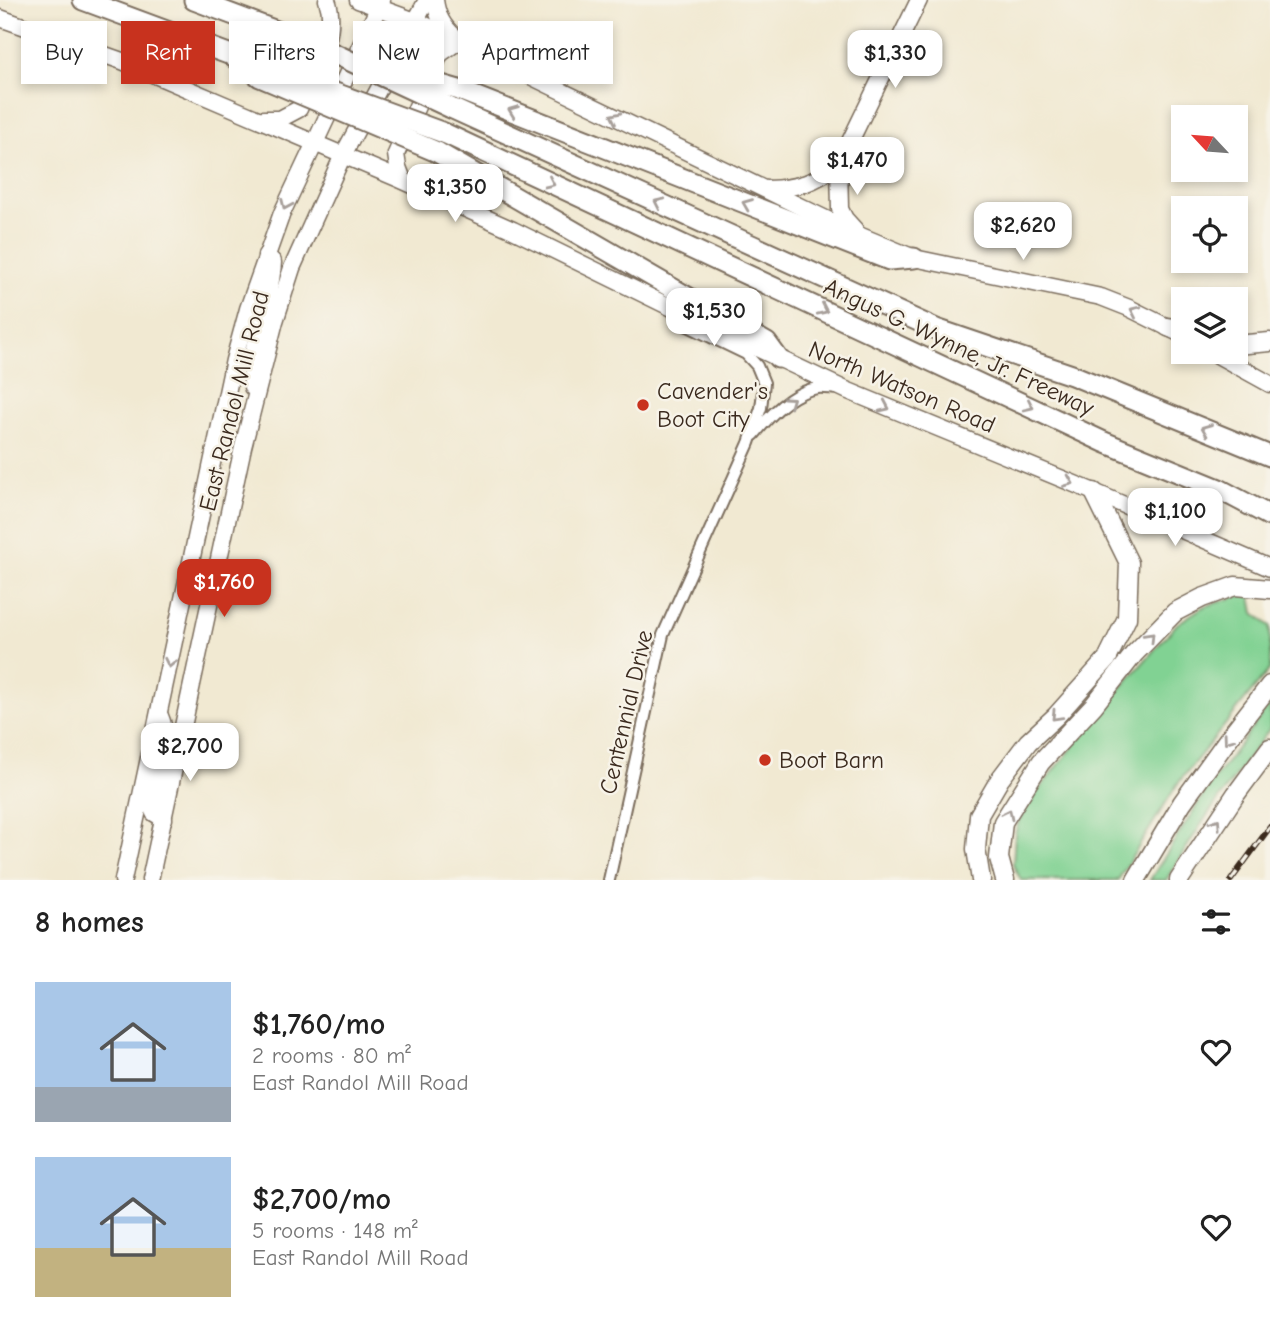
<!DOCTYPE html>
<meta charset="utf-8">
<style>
body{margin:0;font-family:"Comic Neue",sans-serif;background:#f6f6f6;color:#222;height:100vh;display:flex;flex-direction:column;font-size:26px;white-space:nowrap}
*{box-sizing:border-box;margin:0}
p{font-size:23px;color:#767676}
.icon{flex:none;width:38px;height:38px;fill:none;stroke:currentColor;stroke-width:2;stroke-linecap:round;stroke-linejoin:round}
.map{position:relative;height:880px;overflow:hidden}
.side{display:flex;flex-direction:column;background:#fff;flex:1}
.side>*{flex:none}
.hud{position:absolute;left:21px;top:21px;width:700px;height:63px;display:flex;gap:14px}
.needle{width:46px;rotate:296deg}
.buttons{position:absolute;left:1171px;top:105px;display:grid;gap:14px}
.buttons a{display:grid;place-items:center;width:77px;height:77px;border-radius:0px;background:#fff;box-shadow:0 4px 10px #0003;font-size:35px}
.price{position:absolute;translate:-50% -60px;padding:0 16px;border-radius:14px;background:#fff;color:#222;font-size:23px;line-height:46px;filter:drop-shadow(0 2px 4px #0008)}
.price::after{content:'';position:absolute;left:50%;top:42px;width:21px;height:16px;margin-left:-10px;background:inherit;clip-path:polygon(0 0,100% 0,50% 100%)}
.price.active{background:#c8321e;color:#fff}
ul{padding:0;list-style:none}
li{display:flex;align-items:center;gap:21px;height:175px;padding:0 35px}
li span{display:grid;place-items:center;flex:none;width:196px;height:140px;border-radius:0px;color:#555}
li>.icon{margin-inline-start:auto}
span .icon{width:84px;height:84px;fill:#fffc;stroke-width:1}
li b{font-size:30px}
h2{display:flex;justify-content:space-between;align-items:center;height:84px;padding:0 35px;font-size:30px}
.tag{padding:0 24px;border-radius:0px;background:#fff;box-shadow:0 4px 10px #0003;font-size:24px;line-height:63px}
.tag.active{background:#c8321e;color:#fff}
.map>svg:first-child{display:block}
.green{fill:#81d293;stroke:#5e7e58;stroke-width:2}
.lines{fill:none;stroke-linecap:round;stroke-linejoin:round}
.street-casing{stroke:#7b6d5d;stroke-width:14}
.secondary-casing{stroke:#7b6d5d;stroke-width:19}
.primary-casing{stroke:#7b6d5d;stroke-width:21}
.highway-casing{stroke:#7b6d5d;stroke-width:23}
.street{stroke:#fff;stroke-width:10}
.secondary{stroke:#fff;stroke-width:16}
.primary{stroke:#fff;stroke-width:18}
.highway{stroke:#fff;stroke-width:19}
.rail-casing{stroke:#3b2a1e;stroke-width:6}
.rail{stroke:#f7f3e8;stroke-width:3.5;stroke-dasharray:10;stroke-linecap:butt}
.highway-bridge-casing{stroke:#7b6d5d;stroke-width:23;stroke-linecap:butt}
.highway-bridge{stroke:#fff;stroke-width:19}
.oneway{stroke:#a79f9a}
.poi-dot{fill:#c8321e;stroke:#f7f3e8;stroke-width:2.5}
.labels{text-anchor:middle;stroke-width:5;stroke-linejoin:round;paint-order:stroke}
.street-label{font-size:24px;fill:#3b2a1e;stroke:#f7f3e8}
.poi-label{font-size:24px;fill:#3b2a1e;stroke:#f7f3e8;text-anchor:start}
</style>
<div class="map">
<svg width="1270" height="880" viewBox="0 0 1270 880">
<rect width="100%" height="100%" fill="#f7f3e8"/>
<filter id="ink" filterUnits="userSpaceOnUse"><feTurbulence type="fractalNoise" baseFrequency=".0143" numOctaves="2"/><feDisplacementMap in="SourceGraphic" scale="14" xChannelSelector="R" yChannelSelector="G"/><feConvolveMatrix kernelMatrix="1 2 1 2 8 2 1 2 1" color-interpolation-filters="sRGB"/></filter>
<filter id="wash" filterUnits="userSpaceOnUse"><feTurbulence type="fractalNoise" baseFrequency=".00686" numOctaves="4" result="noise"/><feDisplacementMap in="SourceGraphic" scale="28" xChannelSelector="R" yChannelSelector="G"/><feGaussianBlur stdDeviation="1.57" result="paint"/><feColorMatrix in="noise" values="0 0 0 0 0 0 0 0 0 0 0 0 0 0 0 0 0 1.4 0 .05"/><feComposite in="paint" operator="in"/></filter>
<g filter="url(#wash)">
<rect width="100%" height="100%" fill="#f1e9d2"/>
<g class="green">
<polygon points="1238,596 1251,596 1254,613 1270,626 1270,669 1178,783 1118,880 1021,880 1013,865 1015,834 1019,820 1037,792 1113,697 1177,624 1203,607"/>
<polygon points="1270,704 1270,728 1206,817 1166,880 1150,880 1209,786"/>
</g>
</g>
<g filter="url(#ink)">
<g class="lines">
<defs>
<g id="street">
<path d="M754 435C769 416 791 392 817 388 824 387 832 389 839 389"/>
<polyline points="609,880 663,635 749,443 761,408 764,383 757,366 746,354 688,326 674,313"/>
</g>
<g id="secondary">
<polyline points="358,0 423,24 861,236 914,258 1101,297 1129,308 1179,333"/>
<path d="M435 0C437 16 443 26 454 36"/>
<polyline points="0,18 122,61 399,179 513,230 666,305 846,390 1094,492 1270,568"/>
<path d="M263 119H280L299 109C312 77 340 35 327 0"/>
<polyline points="403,180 398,167 396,154 440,54 459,41"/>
<path d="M767 189C799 188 814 183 839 164"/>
<polyline points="855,230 845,219 840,209 839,164 919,0"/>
<polyline points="1212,352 1270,384"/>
<path d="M252 387C247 343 271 305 273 262L266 255"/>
<path d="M160 716C172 743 159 777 151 805L154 813 164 819"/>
<polyline points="123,880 234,360 248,309 282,213 382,0"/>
<polyline points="150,880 243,447 275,321 292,268 343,155 427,0"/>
</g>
<g id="primary">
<polyline points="1168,327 1183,332"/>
<polyline points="1236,345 1270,342"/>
<polyline points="981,880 976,849 979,815 1000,779 1028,742 1056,716 1107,659 1127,618 1129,563 1094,492"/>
<polyline points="1005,880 999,858 1003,822 1041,762 1094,705 1134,654 1175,612 1202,598 1235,586 1270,589"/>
<polyline points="1136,880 1182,803 1231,735 1270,685"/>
<polyline points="1179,880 1236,794 1270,748"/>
</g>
<g id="highway">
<polyline points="83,0 231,55"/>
<polyline points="194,0 295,38"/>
<polyline points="459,90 889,260 914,258"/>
<polyline points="451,108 936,329 1072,375 1270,456"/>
<polyline points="444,133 1104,442 1219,489 1270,516"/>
<polyline points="437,152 767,343 778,358"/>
</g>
</defs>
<use href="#street" class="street-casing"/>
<use href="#secondary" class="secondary-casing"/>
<use href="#primary" class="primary-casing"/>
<use href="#highway" class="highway-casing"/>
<use href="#street" class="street"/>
<use href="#secondary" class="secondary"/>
<use href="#primary" class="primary"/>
<use href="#highway" class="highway"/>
<defs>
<polyline id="rail" points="1231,880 1270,827"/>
</defs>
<use href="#rail" class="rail-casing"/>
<use href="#rail" class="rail"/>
<defs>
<g id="highway-bridge">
<polyline points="295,38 335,54 451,108"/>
<polyline points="231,55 260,77 437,152"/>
<polyline points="397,72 459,90"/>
<polyline points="297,79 444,133"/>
</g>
</defs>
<use href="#highway-bridge" class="highway-bridge-casing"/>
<use href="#highway-bridge" class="highway-bridge"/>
</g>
<defs><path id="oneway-chevron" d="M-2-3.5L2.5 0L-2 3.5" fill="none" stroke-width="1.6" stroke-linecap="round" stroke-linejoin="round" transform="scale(1.75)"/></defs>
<g class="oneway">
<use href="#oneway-chevron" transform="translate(513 111) rotate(-159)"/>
<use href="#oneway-chevron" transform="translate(615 117) rotate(-154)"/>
<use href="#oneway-chevron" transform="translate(550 183) rotate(25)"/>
<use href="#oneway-chevron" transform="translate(659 203) rotate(-155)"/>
<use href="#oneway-chevron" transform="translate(747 204) rotate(-158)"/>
<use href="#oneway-chevron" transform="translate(286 205) rotate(114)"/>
<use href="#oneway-chevron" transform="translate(823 310) rotate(25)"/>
<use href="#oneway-chevron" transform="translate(1135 311) rotate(-155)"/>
<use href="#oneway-chevron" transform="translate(790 401) rotate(-35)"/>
<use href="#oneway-chevron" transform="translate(1029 406) rotate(25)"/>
<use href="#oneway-chevron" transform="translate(885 407) rotate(24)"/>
<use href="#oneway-chevron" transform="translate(1206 429) rotate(-158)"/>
<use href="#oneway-chevron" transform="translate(1069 482) rotate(22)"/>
<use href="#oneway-chevron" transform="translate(1150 637) rotate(-46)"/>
<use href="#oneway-chevron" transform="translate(170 663) rotate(102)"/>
<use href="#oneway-chevron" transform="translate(1056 716) rotate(134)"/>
<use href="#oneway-chevron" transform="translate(1228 739) rotate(126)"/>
<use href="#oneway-chevron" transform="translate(1008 814) rotate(-64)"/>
<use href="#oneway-chevron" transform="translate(1216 823) rotate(-56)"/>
</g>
</g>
<g class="poi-dot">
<circle cx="643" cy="405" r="7"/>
<circle cx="765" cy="760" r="7"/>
</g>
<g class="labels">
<g class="street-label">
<text transform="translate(959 347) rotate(25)" y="8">Angus G. Wynne, Jr. Freeway</text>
<text transform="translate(902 387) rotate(23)" y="8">North Watson Road</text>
<text transform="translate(234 401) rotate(-76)" y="8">East Randol Mill Road</text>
<text transform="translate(626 712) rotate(-77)" y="8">Centennial Drive</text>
</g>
<g class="poi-label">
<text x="657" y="399">Cavender's<tspan x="657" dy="28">Boot City</tspan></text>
<text x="779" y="768">Boot Barn</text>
</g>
</g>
</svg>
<div class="buttons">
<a><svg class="needle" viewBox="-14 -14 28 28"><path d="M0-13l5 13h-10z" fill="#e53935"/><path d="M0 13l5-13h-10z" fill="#767676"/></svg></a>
<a><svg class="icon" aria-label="locate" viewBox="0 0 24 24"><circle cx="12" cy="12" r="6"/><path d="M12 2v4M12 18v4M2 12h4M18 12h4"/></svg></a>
<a><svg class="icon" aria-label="layers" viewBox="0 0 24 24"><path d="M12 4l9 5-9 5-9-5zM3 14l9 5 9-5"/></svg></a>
</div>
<b class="price" style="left:895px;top:90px">$1,330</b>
<b class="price" style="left:857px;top:197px">$1,470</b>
<b class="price" style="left:455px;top:224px">$1,350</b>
<b class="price" style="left:1023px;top:262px">$2,620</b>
<b class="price" style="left:714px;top:348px">$1,530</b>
<b class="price" style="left:1175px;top:548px">$1,100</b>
<b class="price active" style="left:224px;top:619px">$1,760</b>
<b class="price" style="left:190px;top:783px">$2,700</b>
<div class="hud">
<a class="tag">Buy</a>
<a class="tag active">Rent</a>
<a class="tag">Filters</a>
<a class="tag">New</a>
<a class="tag">Apartment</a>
</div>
</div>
<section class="side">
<h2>8 homes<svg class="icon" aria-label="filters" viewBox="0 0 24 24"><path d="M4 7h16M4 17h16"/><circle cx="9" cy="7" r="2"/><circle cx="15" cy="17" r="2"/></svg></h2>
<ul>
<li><span style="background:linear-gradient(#a9c7e8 75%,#9aa5b1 0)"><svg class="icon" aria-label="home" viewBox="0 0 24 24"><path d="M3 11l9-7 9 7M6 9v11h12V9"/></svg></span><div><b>$1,760/mo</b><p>2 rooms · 80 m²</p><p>East Randol Mill Road</p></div><svg class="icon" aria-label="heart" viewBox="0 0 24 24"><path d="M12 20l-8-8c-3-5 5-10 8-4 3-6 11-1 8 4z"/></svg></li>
<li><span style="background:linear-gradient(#a9c7e8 65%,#c2b280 0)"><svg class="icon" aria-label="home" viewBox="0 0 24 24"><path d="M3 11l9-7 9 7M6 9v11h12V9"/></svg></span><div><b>$2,700/mo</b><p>5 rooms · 148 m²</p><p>East Randol Mill Road</p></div><svg class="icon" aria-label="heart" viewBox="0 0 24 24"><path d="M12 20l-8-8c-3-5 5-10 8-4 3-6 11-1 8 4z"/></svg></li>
</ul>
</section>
